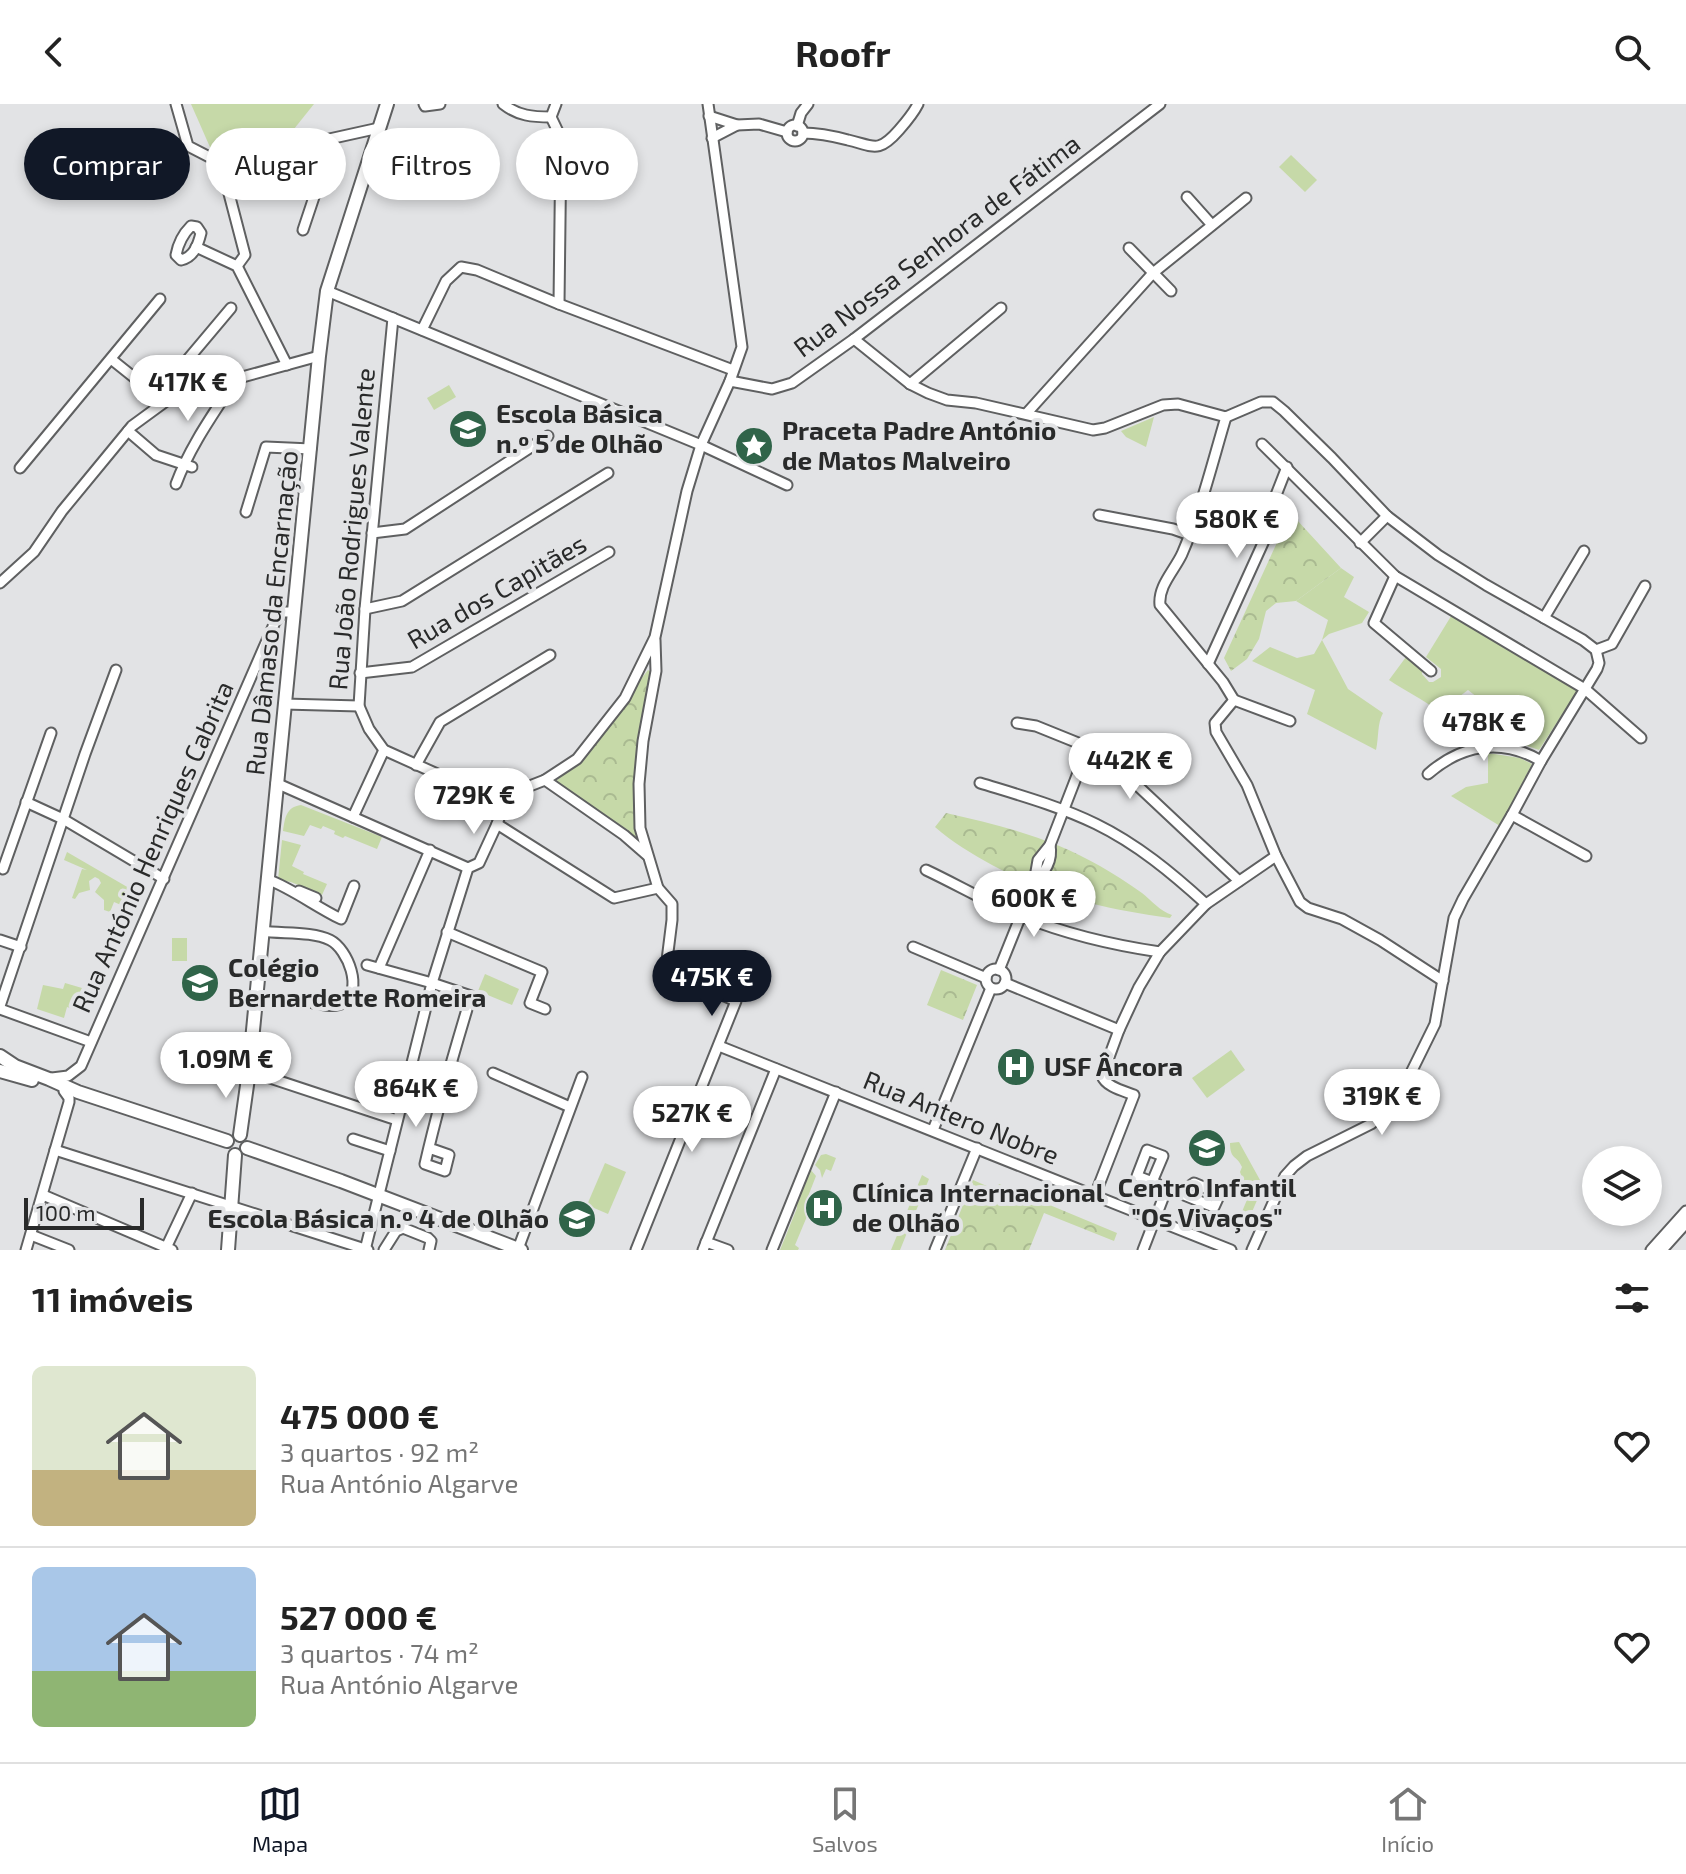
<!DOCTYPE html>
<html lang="pt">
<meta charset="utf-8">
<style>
body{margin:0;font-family:"Exo 2",sans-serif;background:#f2f2f2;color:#222;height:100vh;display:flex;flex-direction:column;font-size:30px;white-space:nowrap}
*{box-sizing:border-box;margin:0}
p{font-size:26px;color:#767676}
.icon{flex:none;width:44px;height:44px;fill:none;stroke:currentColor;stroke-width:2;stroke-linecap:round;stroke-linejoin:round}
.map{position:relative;height:1146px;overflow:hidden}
.sheet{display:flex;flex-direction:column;background:#fff;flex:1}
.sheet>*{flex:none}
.top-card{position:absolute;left:24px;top:24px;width:800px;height:72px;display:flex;gap:16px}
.tools{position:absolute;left:1582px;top:1042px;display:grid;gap:16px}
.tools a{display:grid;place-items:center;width:80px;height:80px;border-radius:50%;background:#fff;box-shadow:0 4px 12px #0003;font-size:40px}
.scale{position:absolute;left:24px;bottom:20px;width:120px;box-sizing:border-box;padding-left:8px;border:4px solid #292a2a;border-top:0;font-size:22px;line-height:28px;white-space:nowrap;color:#292a2a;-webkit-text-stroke:6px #e2e3e5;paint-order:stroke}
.price{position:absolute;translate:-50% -68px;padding:0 18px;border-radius:28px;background:#fff;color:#222;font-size:26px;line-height:52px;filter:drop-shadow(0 2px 4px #0008)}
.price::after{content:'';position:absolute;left:50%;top:48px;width:24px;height:18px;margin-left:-12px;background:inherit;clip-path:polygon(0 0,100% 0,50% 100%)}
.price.current{background:#111827;color:#fff}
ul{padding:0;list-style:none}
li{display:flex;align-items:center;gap:24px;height:200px;padding:0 32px}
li+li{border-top:2px solid #e0e0e0}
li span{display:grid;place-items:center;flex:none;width:224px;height:160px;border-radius:12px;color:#555}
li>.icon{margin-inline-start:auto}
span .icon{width:96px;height:96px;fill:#fffc;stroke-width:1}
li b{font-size:34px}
h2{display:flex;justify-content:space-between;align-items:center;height:96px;padding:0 32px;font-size:34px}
.chip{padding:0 28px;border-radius:36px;background:#fff;box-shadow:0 4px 12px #0003;font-size:28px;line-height:72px}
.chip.current{background:#111827;color:#fff}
header{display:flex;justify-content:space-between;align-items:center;height:104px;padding:0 32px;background:#fff;font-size:36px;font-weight:700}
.menu{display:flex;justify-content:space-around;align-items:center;height:112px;border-top:2px solid #e0e0e0;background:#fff;font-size:22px;color:#767676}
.menu a{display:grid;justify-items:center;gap:4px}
.menu .current{color:#111827}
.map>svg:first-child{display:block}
.green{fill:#c6d9a8}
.park{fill:url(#park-crowns)}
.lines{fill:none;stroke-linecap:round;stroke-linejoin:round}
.minor-casing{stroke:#5f6061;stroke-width:13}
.major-casing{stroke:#5f6061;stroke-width:16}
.minor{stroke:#fff;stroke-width:9}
.major{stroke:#fff;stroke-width:12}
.labels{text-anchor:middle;stroke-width:8;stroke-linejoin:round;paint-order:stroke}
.street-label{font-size:26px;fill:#292a2a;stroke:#e2e3e5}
.poi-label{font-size:26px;font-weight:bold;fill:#292a2a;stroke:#e2e3e5;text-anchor:start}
</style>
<header><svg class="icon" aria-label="back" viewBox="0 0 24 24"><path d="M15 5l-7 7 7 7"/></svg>Roofr<svg class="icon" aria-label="search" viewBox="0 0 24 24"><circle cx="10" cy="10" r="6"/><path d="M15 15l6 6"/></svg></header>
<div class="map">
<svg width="1686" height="1146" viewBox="0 0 1686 1146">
<defs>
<pattern id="park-crowns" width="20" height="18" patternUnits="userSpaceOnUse" patternTransform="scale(2)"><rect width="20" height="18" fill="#c6d9a8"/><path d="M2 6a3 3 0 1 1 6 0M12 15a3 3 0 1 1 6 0" fill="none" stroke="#aaba91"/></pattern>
</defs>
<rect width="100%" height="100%" fill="#e2e3e5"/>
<g class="green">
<polygon points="191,0 314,0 282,40 222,53 213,50"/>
<polygon points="438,27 468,41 461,58 430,45"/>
<polygon points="429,48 460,61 452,78 422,65"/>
<polygon points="1291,51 1317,76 1305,88 1279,63"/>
<polygon points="449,281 456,293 434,306 427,294"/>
<polygon points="1154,313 1146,343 1126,333 1121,327"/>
<path d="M1341 464 1354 473 1344 493 1369 508 1362 519 1329 530 1322 536 1348 585 1383 609C1377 620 1379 633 1376 646L1307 610 1315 586 1252 557 1270 543 1297 554 1314 550 1322 536 1328 516 1296 497Z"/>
<path d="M1453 509 1578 586 1539 646 1516 638 1498 635 1501 612 1468 586 1439 608C1423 595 1405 587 1389 576L1406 553 1422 565V570L1429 578H1433L1441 573V565L1426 553Z"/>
<polygon points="1488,649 1520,654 1532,660 1500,722 1451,692 1466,683 1488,679"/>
<path d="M301 701 382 733 377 745 345 732 343 734 334 730 335 727 323 722 321 725 310 721 304 732 283 727C285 714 286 703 301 701Z"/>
<polygon points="282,736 301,741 292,762 304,768 303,770 327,780 322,791 291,778 278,776"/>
<polygon points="67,748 129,784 121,801 114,798 110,808 104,806 104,796 95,788 101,779 99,775 95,773 89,777 90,786 79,789 75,795 72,794 82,765 87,766 64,756"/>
<rect x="172" y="834" width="15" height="23"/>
<polygon points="485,870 519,885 512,901 478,887"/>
<polygon points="65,879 82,884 73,905 67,903 64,914 37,905 43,881 63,885"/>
<polygon points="1231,946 1245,966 1207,994 1192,974"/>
<path d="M1239 1038 1260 1076 1261 1087 1242 1131 1239 1129V1126L1236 1122 1249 1091 1240 1068 1242 1063C1237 1051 1230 1056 1230 1039Z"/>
<polygon points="826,1050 836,1054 831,1067 826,1065 822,1074 820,1066 815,1061 821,1051"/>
<polygon points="605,1059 626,1068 608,1110 587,1101"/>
<polygon points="810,1065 816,1072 807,1095 813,1098 795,1141 799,1144 798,1146 780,1146 797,1104 796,1096"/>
<polygon points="922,1071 929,1075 900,1146 891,1146"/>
</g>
<g class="park">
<polygon points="1286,404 1341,464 1296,497 1276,499 1266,507 1259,535 1247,555 1231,567 1224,554 1280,432"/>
<polygon points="648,566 652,568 636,722 638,738 628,726 554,679 578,657"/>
<path d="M946 709C1000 721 1052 734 1100 762 1114 770 1128 779 1142 789 1152 797 1160 807 1172 811L1170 814C1105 805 1050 792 992 761 972 750 952 738 935 723Z"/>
<polygon points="941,866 977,881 963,916 927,901"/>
<polygon points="973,1076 996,1086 999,1080 1117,1129 1114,1137 1044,1109 1029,1146 945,1146"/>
</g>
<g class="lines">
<defs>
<g id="minor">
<polyline points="176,0 188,42 221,59 379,24"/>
<polyline points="424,0 425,2 440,0"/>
<path d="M503 0C518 12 533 13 551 13"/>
<polyline points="556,0 551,13 561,34 559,200"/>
<polyline points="709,12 737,21 759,20 787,28"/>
<circle cx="795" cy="29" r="8"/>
<polyline points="797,22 801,9 808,0"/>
<path d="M803 29C818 29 833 32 848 36 874 42 878 50 899 26 906 18 913 10 918 0"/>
<polyline points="712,34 737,21"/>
<polyline points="221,59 245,151 237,162"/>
<polyline points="1187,93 1212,121"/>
<path d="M191 122 197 123 201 129C198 141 194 153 181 156L176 151C178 140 183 130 191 122Z"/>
<polyline points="303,126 316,87 314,38"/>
<polyline points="196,143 237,162 287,261"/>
<polyline points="1129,144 1171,187"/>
<polyline points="327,187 701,341 787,381"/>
<polyline points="393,214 365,505 359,602 369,625 384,646 504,700"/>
<polyline points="422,226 446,177 461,163 477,166 559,200 733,266"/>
<polyline points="854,235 910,280 928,289 947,296 976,299 1093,326 1105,324 1163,301 1178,300 1226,313 1261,298 1273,298 1284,307 1332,354 1387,412 1438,451 1486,481 1583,536 1596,546"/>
<polyline points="111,255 161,295"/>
<polyline points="730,277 772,285 792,279 854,235 1160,0"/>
<polyline points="910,280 1001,204"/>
<polyline points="157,292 231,204"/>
<polyline points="1026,310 1153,169 1246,94"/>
<path d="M1226 313C1212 360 1201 406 1182 450 1174 467 1158 482 1160 501L1223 578 1234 596"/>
<polyline points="128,327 156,351 192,363"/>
<polyline points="1262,340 1395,472 1585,585 1641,634"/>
<polyline points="20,364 160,195"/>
<path d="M176 380C190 342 214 309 236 275"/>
<polyline points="246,408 266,343 311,345"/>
<polyline points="1099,411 1173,425 1190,431"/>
<polyline points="372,429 405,425 548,332"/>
<polyline points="1360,439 1387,412"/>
<polyline points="1395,472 1374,519 1431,567"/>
<polyline points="0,479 34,448 62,407 132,322 173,292 319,252"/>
<polyline points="365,505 402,497 608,369"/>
<polyline points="1544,514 1584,447"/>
<polyline points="1596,546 1612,540 1645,482"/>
<polyline points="1208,560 1268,428 1276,391 1287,363"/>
<polyline points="360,569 412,563 609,448"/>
<polyline points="1234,596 1215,619 1216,628 1247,681 1276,752 1300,798 1308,804 1342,815 1380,836 1443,877"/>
<polyline points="1234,596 1290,617"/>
<polyline points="284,600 359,602"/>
<polyline points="1017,619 1036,622 1088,643 1124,669 1239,777"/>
<polyline points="416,661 440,618 550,551"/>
<path d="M1428 670C1462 640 1502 634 1541 657"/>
<polyline points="545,676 624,731 647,751"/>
<polyline points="276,679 468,764"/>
<path d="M980 679C1019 691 1059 702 1096 720 1137 740 1172 769 1206 800"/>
<polyline points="26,698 63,715 164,775"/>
<polyline points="504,700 522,685 545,676 577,655 625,594 655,533 687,387 701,341 730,277 742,243 708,0"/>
<polyline points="1512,711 1586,752"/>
<polyline points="353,713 384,646"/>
<polyline points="497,720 614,794 658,784"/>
<polyline points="3,765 51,629"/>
<path d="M926 766C958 781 988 799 1021 812 1066 830 1112 841 1160 848"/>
<path d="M267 775C293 785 316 803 341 815L354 782"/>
<path d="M1034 779C1045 768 1053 757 1050 741"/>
<polyline points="299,787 316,794"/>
<path d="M262 827C282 830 312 827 330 836 348 845 364 887 343 899 335 904 322 900 313 899"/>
<polyline points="447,828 542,868 530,899 545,905"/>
<polyline points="0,836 21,843"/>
<polyline points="913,843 986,874"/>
<path d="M367 861 432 879 471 892C454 948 438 1003 425 1060L445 1067 449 1051 429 1044"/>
<polyline points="379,864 430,746"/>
<circle cx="996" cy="875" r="10"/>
<polyline points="999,866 1034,779 1038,756 1050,741 1088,643"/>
<polyline points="1005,879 1119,926"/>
<polyline points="0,902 85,650 116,566"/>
<polyline points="0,905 91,938"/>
<polyline points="719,942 1231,1146"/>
<polyline points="249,967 397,1016"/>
<polyline points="493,969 570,1003"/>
<polyline points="52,974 68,972 81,962 275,518 283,508 294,508"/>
<polyline points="408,980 441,990"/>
<polyline points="933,1026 991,884"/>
<polyline points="353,1035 390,1047"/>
<polyline points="55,1046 368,1146"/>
<path d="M1152 1078 1163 1052 1147 1046 1137 1072C1163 1082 1188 1093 1214 1103L1220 1090 1194 1079 1180 1089"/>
<polyline points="43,1091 172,1146"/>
<path d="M1095 1091 1134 991C1124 987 1106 983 1102 972L1119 926 1139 883 1160 848 1206 800 1276 752"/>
<polyline points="31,1131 69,1146"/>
<polyline points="706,1138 728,1146"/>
<polyline points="518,1145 582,973"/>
<polyline points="26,1146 69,998 69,994 64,987"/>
<polyline points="165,1146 192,1089"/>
<polyline points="365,1146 432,879 468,764 479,759 497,720 504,700"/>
<polyline points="384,1146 396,1127 403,1124 428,1134 431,1137 429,1146"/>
<polyline points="636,1146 736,897 669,868 667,856 672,816 672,800 658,784 640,724 639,680 643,637 656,567 655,536"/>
<polyline points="703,1146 776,965"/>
<polyline points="772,1146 836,988"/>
<polyline points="935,1146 977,1044"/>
<polyline points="1143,1146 1167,1084"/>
<polyline points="1252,1146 1285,1072 1294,1062 1307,1052 1371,1020 1385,1008 1399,993 1435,920 1454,814 1463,795 1513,709 1541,657 1597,565 1599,559 1596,546"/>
<polyline points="1651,1146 1686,1107"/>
</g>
<g id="major">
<polyline points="0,952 15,962 49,975 78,988 227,1037"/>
<polyline points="0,967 32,976"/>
<polyline points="240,1031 249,967 319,252 327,187 387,0"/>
<polyline points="247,1044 341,1077 521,1146"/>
<polyline points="228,1146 235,1051"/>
<polyline points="1660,1146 1686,1117"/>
</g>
</defs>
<use href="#minor" class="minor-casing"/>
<use href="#major" class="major-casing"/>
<use href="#minor" class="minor"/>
<use href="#major" class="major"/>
</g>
<defs>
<symbol id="school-disc" viewBox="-11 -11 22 22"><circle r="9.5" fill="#306449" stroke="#e2e3e5"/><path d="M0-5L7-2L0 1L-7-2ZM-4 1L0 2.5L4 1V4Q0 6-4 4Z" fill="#fff"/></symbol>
<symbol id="sight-disc" viewBox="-11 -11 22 22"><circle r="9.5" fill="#306449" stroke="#e2e3e5"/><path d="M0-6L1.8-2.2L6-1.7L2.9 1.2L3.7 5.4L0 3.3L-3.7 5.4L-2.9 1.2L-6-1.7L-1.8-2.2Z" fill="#fff"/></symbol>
<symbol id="hospital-disc" viewBox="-11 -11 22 22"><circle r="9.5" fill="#306449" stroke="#e2e3e5"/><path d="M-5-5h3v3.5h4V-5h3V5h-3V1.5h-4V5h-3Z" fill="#fff"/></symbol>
</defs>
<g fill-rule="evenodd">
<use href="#school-disc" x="446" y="303" width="44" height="44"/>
<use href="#sight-disc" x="732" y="320" width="44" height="44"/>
<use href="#school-disc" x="178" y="857" width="44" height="44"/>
<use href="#hospital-disc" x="994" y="941" width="44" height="44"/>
<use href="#school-disc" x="1185" y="1022" width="44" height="44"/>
<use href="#hospital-disc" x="802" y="1082" width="44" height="44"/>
<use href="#school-disc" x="555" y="1093" width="44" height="44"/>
</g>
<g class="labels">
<g class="street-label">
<text transform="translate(937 142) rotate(-37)" y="9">Rua Nossa Senhora de Fátima</text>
<text transform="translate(352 425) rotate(-85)" y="9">Rua João Rodrigues Valente</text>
<text transform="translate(497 488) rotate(-30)" y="9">Rua dos Capitães</text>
<text transform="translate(272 509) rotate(-84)" y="9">Rua Dâmaso da Encarnação</text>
<text transform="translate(153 743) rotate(-66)" y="9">Rua António Henriques Cabrita</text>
<text transform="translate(961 1014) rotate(22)" y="9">Rua Antero Nobre</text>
</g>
<g class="poi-label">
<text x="496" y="319">Escola Básica<tspan x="496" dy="30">n.º 5 de Olhão</tspan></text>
<text x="782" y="336">Praceta Padre António<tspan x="782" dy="30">de Matos Malveiro</tspan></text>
<text x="228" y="873">Colégio<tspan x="228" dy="30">Bernardette Romeira</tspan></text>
<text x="1044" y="972">USF Âncora</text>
<text x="1207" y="1093" text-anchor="middle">Centro Infantil<tspan x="1207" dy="30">"Os Vivaços"</tspan></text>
<text x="852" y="1098">Clínica Internacional<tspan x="852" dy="30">de Olhão</tspan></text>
<text x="549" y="1124" text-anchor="end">Escola Básica n.º 4 de Olhão</text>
</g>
</g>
</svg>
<div class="tools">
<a><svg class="icon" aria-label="layers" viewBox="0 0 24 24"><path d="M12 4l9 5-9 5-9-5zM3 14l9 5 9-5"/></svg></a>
</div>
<div class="scale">100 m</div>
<b class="price" style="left:188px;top:319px">417K €</b>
<b class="price" style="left:1237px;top:456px">580K €</b>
<b class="price" style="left:1484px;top:659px">478K €</b>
<b class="price" style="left:1130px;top:697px">442K €</b>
<b class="price" style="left:474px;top:732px">729K €</b>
<b class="price" style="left:1034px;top:835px">600K €</b>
<b class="price current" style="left:712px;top:914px">475K €</b>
<b class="price" style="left:226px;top:996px">1.09M €</b>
<b class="price" style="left:416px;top:1025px">864K €</b>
<b class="price" style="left:1382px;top:1033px">319K €</b>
<b class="price" style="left:692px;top:1050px">527K €</b>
<div class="top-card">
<a class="chip current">Comprar</a>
<a class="chip">Alugar</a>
<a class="chip">Filtros</a>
<a class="chip">Novo</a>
</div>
</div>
<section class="sheet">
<h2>11 imóveis<svg class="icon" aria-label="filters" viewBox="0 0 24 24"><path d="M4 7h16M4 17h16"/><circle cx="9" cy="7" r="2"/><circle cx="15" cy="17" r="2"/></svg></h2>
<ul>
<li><span style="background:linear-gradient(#dfe7d0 65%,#c2b280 0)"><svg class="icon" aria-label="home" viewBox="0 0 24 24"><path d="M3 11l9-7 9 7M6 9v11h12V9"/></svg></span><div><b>475 000 €</b><p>3 quartos · 92 m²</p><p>Rua António Algarve</p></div><svg class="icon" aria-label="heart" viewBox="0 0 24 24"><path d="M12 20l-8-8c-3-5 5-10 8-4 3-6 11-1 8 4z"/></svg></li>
<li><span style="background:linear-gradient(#a9c7e8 65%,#8fb573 0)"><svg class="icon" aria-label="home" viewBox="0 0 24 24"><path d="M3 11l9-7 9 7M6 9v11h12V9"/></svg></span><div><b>527 000 €</b><p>3 quartos · 74 m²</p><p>Rua António Algarve</p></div><svg class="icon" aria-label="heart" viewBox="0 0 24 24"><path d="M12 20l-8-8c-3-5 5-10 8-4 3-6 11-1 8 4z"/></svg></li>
</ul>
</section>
<nav class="menu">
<a class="current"><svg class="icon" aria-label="map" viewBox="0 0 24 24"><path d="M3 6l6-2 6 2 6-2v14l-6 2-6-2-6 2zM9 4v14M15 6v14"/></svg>Mapa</a>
<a><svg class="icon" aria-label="saved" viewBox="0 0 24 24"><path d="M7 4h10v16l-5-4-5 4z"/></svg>Salvos</a>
<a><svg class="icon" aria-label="home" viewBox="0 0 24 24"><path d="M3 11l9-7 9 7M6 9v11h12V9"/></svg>Início</a>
</nav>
